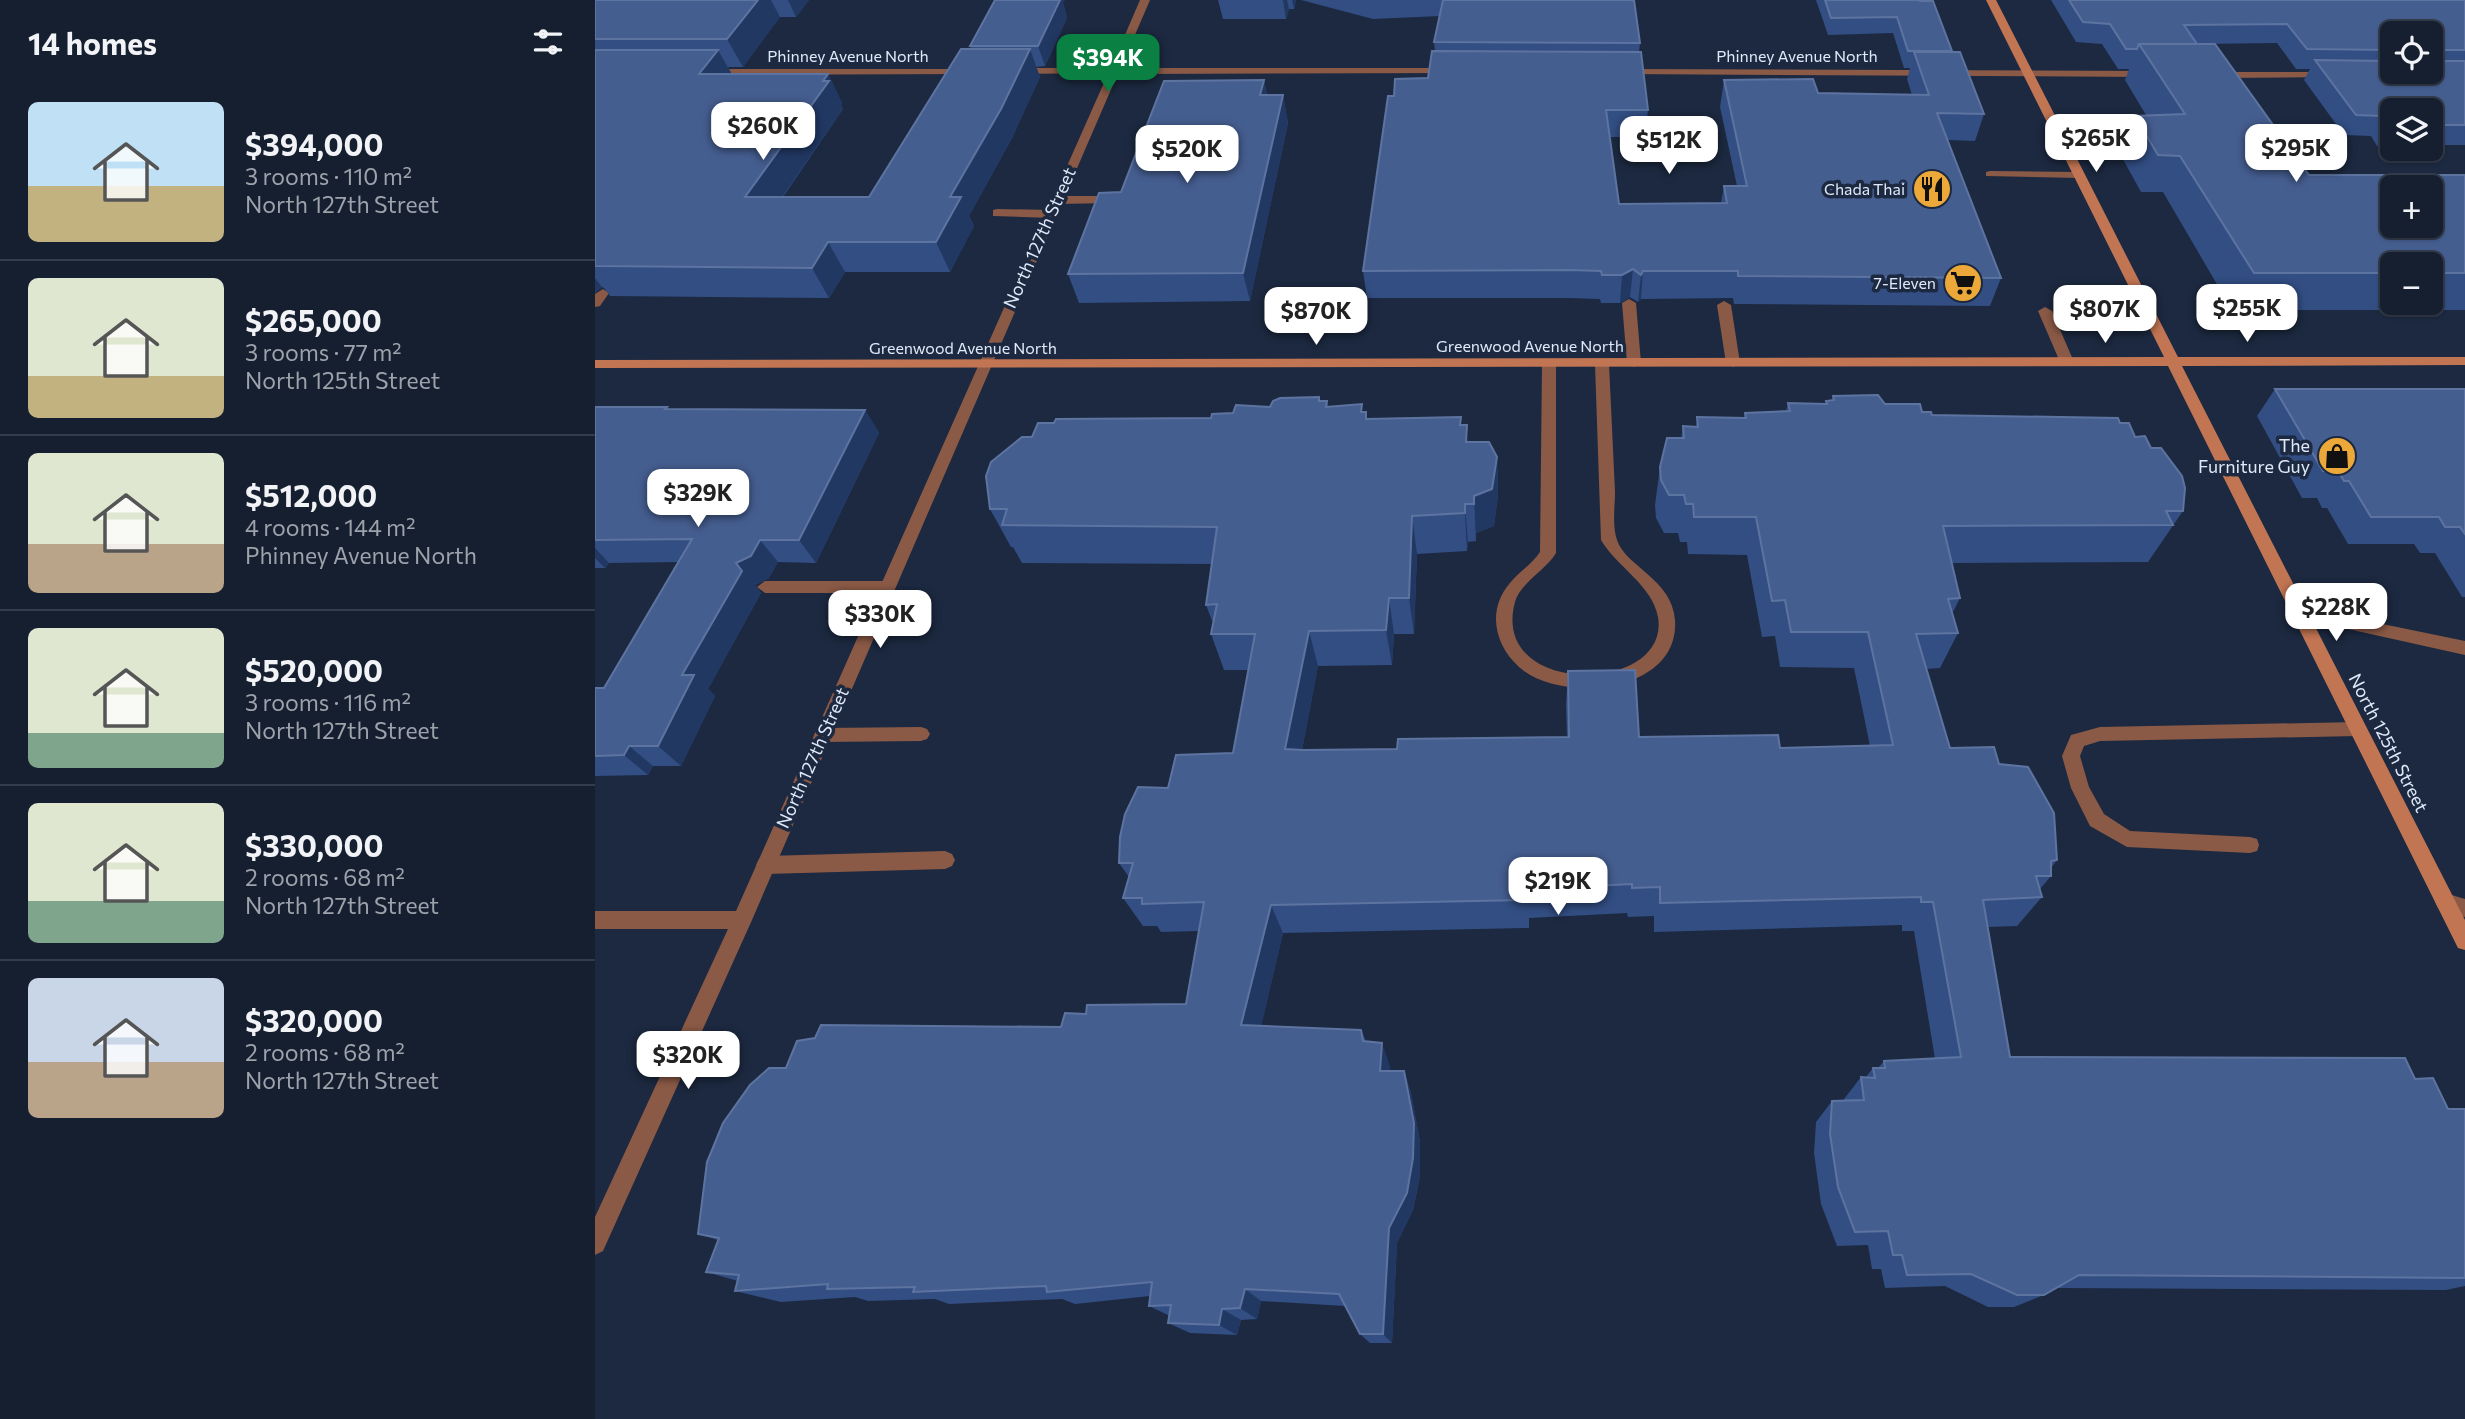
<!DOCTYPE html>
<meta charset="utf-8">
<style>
body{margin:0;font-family:Commissioner,sans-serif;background:#222c3c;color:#f1f3f6;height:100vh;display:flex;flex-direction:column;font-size:26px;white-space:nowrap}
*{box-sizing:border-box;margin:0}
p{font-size:23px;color:#9da2ab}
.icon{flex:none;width:38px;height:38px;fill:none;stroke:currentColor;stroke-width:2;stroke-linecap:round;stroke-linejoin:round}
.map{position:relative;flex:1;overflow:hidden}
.panel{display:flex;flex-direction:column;background:#151f30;width:595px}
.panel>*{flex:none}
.tools{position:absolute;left:1785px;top:21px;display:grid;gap:14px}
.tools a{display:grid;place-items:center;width:63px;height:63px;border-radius:10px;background:#151f30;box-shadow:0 2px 5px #0004,0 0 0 2px #343d4c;font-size:35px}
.price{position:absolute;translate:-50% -60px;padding:0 16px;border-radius:14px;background:#fff;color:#222;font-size:23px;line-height:46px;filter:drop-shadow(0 2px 4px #0008)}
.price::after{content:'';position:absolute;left:50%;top:42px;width:21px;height:16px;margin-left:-10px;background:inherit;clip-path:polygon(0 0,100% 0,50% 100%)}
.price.on{background:#0b8043;color:#fff}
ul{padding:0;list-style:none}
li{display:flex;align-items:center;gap:21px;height:175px;padding:0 28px}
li+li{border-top:2px solid #343d4c}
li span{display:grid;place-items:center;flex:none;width:196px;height:140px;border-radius:10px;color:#555}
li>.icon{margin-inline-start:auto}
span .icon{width:84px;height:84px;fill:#fffc;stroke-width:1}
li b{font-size:30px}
h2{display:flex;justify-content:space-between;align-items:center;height:84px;padding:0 28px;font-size:30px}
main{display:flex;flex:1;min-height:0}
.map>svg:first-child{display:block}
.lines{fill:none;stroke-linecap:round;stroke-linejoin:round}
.lane{fill:#8b5a46;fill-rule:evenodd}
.street{fill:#8b5a46;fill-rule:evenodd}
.secondary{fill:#c27553;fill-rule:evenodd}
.wall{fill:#324e83;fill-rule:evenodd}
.shaded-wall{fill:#213863}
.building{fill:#455e90;stroke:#5d74a0;stroke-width:2;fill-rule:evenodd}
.labels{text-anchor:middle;stroke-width:7;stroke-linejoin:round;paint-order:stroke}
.far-street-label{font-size:16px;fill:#e0e9f9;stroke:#1c2940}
.far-poi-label{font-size:16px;fill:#e0e9f9;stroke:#1c2940;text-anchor:end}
.street-label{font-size:18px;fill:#e0e9f9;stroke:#1c2940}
.poi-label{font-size:18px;fill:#e0e9f9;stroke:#1c2940;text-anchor:end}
</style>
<main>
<section class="panel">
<h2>14 homes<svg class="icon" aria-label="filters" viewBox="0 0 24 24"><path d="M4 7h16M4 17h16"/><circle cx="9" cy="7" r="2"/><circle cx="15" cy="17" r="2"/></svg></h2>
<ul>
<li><span style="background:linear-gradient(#bfe0f5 60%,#c2b280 0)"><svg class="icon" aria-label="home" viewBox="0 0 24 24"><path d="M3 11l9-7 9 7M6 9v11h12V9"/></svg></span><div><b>$394,000</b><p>3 rooms · 110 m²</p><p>North 127th Street</p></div></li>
<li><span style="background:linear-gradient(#dfe7d0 70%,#c2b280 0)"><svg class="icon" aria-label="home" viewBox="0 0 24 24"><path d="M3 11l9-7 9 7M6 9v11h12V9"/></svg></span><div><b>$265,000</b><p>3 rooms · 77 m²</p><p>North 125th Street</p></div></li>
<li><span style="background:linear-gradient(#dfe7d0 65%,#b9a48a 0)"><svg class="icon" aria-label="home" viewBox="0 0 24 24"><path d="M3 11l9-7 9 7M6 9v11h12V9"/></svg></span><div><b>$512,000</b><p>4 rooms · 144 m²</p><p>Phinney Avenue North</p></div></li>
<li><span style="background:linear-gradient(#dfe7d0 75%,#7fa58c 0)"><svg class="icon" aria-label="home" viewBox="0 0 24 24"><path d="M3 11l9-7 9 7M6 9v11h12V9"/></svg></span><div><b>$520,000</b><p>3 rooms · 116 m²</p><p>North 127th Street</p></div></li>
<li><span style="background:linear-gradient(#dfe7d0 70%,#7fa58c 0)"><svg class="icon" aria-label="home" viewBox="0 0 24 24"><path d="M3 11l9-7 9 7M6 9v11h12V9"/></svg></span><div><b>$330,000</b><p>2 rooms · 68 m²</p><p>North 127th Street</p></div></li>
<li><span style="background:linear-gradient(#c9d6e8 60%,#b9a48a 0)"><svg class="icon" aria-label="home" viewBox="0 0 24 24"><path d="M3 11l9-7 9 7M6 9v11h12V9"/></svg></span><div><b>$320,000</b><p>2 rooms · 68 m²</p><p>North 127th Street</p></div></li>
</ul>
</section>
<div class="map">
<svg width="1870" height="1419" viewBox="0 0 1870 1419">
<rect width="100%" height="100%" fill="#1c2940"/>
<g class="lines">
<g class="lane">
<polygon points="1395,171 1484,172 1490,175 1484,178 1391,176 1391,172"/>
<polygon points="514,196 520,200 518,203 462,204 456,200 462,196"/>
<polygon points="402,209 456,210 462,214 456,218 398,216 398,210"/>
<polygon points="8,289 14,293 5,306 0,307 0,294"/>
<polygon points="1034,299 1041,303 1046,363 1039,367 1032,363 1027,303"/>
<polygon points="1129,301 1136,305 1145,363 1138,367 1131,363 1122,305"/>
<polygon points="1450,307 1457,311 1479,362 1477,365 1472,366 1465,362 1443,311"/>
<path d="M954 360 961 364V553C951 570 925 583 920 602 894 698 1076 695 1063 617 1057 585 1022 567 1006 540L1000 364 1007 360 1014 364C1016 407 1018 449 1020 492 1020 506 1017 526 1022 540 1031 567 1077 579 1080 620 1085 693 966 705 924 667 899 645 892 609 915 583 924 572 937 564 945 552L947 364Z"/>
<polygon points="170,581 292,581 300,587 292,593 170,593 162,587"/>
<polygon points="1705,607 1870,641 1870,655 1699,617 1697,613 1699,609"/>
<polygon points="1763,722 1769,724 1772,729 1769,734 1763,736 1505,741 1489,746 1485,756 1494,787 1509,814 1535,831 1655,837 1662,839 1664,845 1662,851 1655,853 1532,847 1495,826 1476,788 1467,756 1476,735 1505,727"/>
<polygon points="326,727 332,729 335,734 332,739 326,741 228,742 222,740 219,735 222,730 228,728"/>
<polygon points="350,851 357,854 360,860 357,866 350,869 171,874 164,871 161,865 164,859 171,856"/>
</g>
<g class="street">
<polygon points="545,0 555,0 527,65 518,67 517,65"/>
<polygon points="506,68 511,71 510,73 419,74 414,71 419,68"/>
<polygon points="859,68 864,71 863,73 533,74 528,71 533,68"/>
<polygon points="373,69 377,70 377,74 114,75 109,72 114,69"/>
<polygon points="1023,69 1555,71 1560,74 1555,77 1027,74 1023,73"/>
<polygon points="1734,72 1738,73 1738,77 1618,78 1613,75 1618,72"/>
<polygon points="512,76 521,78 157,920 8,1251 0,1255 0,1217 133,929 0,929 0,911 141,911"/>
<polygon points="1850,893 1870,899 1870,917 1843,908 1840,902 1843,896"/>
</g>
<polygon class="secondary" points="1391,0 1401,0 1583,357 1870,357 1870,365 1587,366 1870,920 1870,950 1863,948 1573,366 0,368 0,360 1569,357"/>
</g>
<g class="wall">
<polygon points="0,0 214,0 201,17 185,17 148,67 133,67 137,74 233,74 247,103 246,105 248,109 188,197 274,197 376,49 375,46 468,3 472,18 450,66 441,67 445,77 417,138 374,216 379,226 355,272 250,272 234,298 15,296 9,288 7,287 0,293"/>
<polygon points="623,0 701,0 699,9 694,9 691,19 628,19"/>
<polygon points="706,0 1039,0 1045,43 1044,52 1053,110 1050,137 1015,137 1024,204 1126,203 1129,186 1142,186 1125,107 1129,80 1223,93 1317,95 1312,79 1315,68 1309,68 1298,33 1233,35 1221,0 1324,0 1357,51 1389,114 1380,141 1353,140 1406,278 1395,306 1139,304 1138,298 1046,299 1043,302 1035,297 1025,303 1006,303 1005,299 973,298 772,298 768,271 799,96 833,78 840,51 839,42 845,16 778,19"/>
<path d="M1456 0H1870V145H1836V110H1797V146H1782L1776 136 1749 135 1709 80 1715 69H1701L1682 43 1606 44 1714 175H1870V310H1637L1568 192H1546L1524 152 1540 116 1551 115 1530 80 1534 69H1523L1507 44 1481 42ZM1797 33H1836V72H1797ZM1797 264H1836V303H1797Z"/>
<polygon points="669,80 672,95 688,95 693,123 655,301 484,303 473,274 526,192"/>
<polygon points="1680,389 1870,389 1870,597 1867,597 1840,553 1825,553 1819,544 1753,544 1732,508 1727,508 1722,498 1707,498 1662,416"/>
<polygon points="1238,396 1290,404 1337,415 1525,423 1540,437 1588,511 1553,562 1357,563 1365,598 1357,614 1363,633 1345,668 1331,669 1355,748 1404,764 1462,860 1456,868 1456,876 1445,889 1447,897 1422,926 1393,927 1415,1057 1820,1079 1853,1109 1870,1109 1870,1286 1851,1290 1462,1288 1449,1295 1419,1307 1393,1307 1350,1286 1290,1288 1286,1269 1277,1269 1273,1245 1242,1246 1226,1204 1219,1153 1221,1122 1237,1101 1249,1101 1249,1099 1266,1077 1270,1078 1278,1068 1283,1068 1289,1061 1340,1059 1319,931 1307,931 1307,925 1059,932 1059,916 1033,917 1032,913 934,918 934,928 688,933 666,1026 766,1030 771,1041 795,1066 794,1071 809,1071 816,1093 825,1142 825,1177 818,1210 802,1243 797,1343 775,1343 765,1334 750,1306 666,1301 662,1319 646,1320 642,1335 595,1333 573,1323 575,1316 554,1306 555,1296 480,1304 467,1299 354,1304 340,1299 273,1301 260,1297 186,1302 140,1291 143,1281 111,1272 123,1240 103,1234 191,1068 466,1027 491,1014 591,1004 604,931 566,932 562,926 548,926 528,898 534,877 524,863 573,788 638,753 653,670 629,670 616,634 618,623 611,605 617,564 427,563 418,547 416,547 395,509 437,437 459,423 616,418 724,397 725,401 732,401 733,407 771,412 772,418 866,425 873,442 902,457 903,495 899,526 881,533 881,541 873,542 872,551 822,554 819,634 799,634 797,665 723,666 707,750 802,749 972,737 971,706 973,671 1044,737 1185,748 1275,746 1259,668 1185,667 1180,636 1167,637 1152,555 1093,554 1092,542 1085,542 1083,533 1069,533 1061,518 1060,505 1065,467 1086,438 1088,426 1101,427 1102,417 1149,418 1150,413 1191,411 1193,403 1230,404 1231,401 1237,400"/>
<polygon points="0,407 74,409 270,410 284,433 221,563 183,562 174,578 160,585 166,593 113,689 120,696 86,766 58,766 53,775 0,776 0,688 9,688 84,562 14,563 10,568 0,568"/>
</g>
<g class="shaded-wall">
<polygon points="163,0 176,0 185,17 148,67 132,39"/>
<polygon points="193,0 214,0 201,17"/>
<polygon points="454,0 470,0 468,3 472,18 450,66 443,46"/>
<polygon points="688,0 692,0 694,9 691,19"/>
<polygon points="697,0 701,0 699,9"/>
<polygon points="435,49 445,77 417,138 374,216 379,226 355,272 341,242 355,197"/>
<polygon points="123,50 139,78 104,74"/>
<polygon points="233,74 247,103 246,105 248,109 167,226 150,197"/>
<polygon points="669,80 674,108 665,95"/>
<polygon points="688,95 693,123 655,301 648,273"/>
<polygon points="233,242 250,272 234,298 217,268"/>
<polygon points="1038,269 1035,297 1025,303 1027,275"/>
<polygon points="1048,271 1046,299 1043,302 1046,275"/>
<polygon points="0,278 7,287 0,293"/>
<polygon points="270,410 284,433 221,563 204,540"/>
<polygon points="902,457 903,495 899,526 881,533 881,541 879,496"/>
<polygon points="870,504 873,542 872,551 870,513"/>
<polygon points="817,516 822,554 819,634 814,598"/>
<polygon points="165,540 183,562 174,578 160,585 166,593 113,689 120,696 86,766 63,746 87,675 141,563"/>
<polygon points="0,548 14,563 10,568 0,558"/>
<polygon points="794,598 799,634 797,665 791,630"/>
<polygon points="714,631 723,666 701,782 690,749"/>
<polygon points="34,746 58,766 53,775 29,755"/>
<polygon points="676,905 688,933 661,1049 646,1025"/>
<polygon points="787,1043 795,1066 793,1093 785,1071"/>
<polygon points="809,1071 816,1093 825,1142 825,1177 818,1210 802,1243 797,1343 788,1334 794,1228"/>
<polygon points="650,1289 666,1301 662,1319 645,1308"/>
<polygon points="627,1309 646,1320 642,1335 624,1325"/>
</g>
<g class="building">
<polygon points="0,0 163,0 132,39 0,39"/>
<polygon points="400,0 465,0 443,46 375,46"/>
<polygon points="848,0 1039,0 1045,43 839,42"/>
<polygon points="1230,0 1324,0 1325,1 1338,1 1357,51 1313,51 1302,17 1236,18"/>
<polygon points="1474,0 1870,0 1870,50 1836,50 1836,33 1797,33 1797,50 1712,49 1692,24 1589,25 1602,44 1544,44 1542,49 1531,49 1515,24 1488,22"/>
<path d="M1544 44H1620L1714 175H1870V273H1836V264H1797V273H1659L1585 156 1563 155 1540 116 1590 114ZM1797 187H1836V226H1797Z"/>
<polygon points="366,49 435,49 406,109 355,197 366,197 341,242 233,242 217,268 0,266 0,50 123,50 104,74 233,74 228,81 234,81 150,197 274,197"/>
<polygon points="837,51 1046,52 1053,110 1011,110 1024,204 1132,203 1129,186 1152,186 1129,80 1218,79 1223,93 1334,95 1319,52 1365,52 1389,114 1342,113 1406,278 1143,276 1143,271 1048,271 1046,275 1038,269 1027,275 1007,275 1006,271 974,270 768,271 793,96 799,96 800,79 833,78"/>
<polygon points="1720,60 1797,61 1797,72 1836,72 1836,61 1870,61 1870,125 1836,125 1836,110 1797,110 1797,125 1795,125 1788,116 1761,115"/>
<polygon points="669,80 665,95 688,95 648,273 473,274 504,193 526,192 569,81"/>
<polygon points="1680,389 1870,389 1870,534 1865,527 1850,527 1844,517 1776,517 1754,481 1749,481 1743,471 1728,471"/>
<polygon points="1283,395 1290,404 1325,404 1327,412 1336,412 1337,415 1523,418 1525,423 1534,423 1540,437 1550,436 1556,448 1566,448 1587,476 1590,488 1588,511 1571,511 1578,525 1348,526 1365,598 1353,599 1363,633 1321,634 1355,748 1399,747 1404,764 1433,767 1459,813 1462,860 1456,861 1456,876 1441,876 1447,897 1388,900 1415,1057 1810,1058 1820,1079 1838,1078 1853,1109 1870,1109 1870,1278 1484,1275 1449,1295 1422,1295 1376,1274 1312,1275 1307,1255 1298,1255 1293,1231 1260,1232 1243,1187 1235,1134 1237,1101 1269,1100 1266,1077 1280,1078 1278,1068 1290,1068 1289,1061 1366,1057 1338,902 1326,902 1326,897 1065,903 1065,887 1037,888 1037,884 934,889 934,900 676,905 646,1025 766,1030 768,1041 787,1043 785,1071 809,1071 819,1123 818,1158 812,1193 794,1228 788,1334 765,1334 744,1294 650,1289 645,1308 627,1309 624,1325 573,1323 576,1305 554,1306 557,1282 452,1292 451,1286 318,1292 320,1287 232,1289 233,1284 140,1291 144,1275 111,1272 124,1238 103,1234 112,1162 128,1123 155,1085 174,1068 191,1068 202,1041 220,1038 226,1025 466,1027 470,1013 491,1014 492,1005 591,1004 609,902 547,904 547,898 528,898 538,863 524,863 525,837 530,814 543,787 573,788 581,755 638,753 660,634 616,634 622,604 611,605 622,527 407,525 412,509 395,509 391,476 396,462 427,437 437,437 443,423 459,423 461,419 616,418 617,414 638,413 641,405 675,407 678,401 685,398 724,397 724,401 732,401 731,407 767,404 766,412 771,412 771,419 866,417 865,425 872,425 871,442 894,442 902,457 897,489 879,496 879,504 870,504 870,513 817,516 814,598 794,598 791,630 714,631 690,749 708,750 802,749 803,739 974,737 973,671 1040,670 1044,737 1183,735 1185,748 1298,745 1273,632 1196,632 1190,600 1177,601 1161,517 1099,517 1098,504 1091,504 1089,495 1074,495 1066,480 1065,467 1072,438 1089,438 1088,426 1103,427 1102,417 1151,418 1150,413 1195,411 1193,403 1232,404 1231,401 1239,400 1238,396"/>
<polygon points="0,407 72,407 70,409 270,410 204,540 165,540 156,556 141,563 147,571 87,675 99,675 63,746 34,746 29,755 0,756 0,688 9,688 97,539 0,540"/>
</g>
<defs>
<symbol id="restaurant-disc" viewBox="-11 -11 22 22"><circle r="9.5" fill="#eca93a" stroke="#1c2940"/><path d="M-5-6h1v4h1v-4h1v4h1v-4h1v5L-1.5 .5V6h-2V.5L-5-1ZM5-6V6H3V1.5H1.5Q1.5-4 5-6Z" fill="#111"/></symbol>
<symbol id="supermarket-disc" viewBox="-11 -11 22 22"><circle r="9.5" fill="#eca93a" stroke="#1c2940"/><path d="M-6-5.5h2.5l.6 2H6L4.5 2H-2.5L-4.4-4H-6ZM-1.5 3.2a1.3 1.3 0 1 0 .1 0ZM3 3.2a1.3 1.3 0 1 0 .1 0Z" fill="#111"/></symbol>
<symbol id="shop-disc" viewBox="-11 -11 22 22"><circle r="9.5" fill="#eca93a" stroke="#1c2940"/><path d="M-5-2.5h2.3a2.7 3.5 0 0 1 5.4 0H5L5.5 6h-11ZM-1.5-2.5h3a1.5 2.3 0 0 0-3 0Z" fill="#111"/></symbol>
</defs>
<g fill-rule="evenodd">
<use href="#restaurant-disc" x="1315" y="167" width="44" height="44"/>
<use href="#supermarket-disc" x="1346" y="261" width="44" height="44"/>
<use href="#shop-disc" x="1720" y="434" width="44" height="44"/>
</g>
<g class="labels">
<g class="far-street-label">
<text x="253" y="62">Phinney Avenue North</text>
<text x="1202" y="62">Phinney Avenue North</text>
<text x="935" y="352">Greenwood Avenue North</text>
<text x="368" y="354">Greenwood Avenue North</text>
</g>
<g class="far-poi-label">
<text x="1310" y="195">Chada Thai</text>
<text x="1341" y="289">7-Eleven</text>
</g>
<g class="street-label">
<text transform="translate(445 238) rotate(-66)" y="6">North 127th Street</text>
<text transform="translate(1793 743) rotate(63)" y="6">North 125th Street</text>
<text transform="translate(218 758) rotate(-66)" y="6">North 127th Street</text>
</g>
<g class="poi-label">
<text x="1715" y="452">The<tspan x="1715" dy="21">Furniture Guy</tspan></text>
</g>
</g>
</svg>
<div class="tools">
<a><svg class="icon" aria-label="locate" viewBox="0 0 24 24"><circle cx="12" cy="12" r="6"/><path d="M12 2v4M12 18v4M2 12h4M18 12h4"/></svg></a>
<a><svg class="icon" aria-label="layers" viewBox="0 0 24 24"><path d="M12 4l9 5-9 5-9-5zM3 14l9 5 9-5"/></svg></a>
<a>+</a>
<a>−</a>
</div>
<b class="price on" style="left:513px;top:94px">$394K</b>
<b class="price" style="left:168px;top:162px">$260K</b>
<b class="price" style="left:1501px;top:174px">$265K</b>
<b class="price" style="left:1074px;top:176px">$512K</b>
<b class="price" style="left:1701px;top:184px">$295K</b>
<b class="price" style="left:592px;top:185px">$520K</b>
<b class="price" style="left:1652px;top:344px">$255K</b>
<b class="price" style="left:1510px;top:345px">$807K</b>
<b class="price" style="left:721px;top:347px">$870K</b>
<b class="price" style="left:103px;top:529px">$329K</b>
<b class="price" style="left:1741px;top:643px">$228K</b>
<b class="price" style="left:285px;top:650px">$330K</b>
<b class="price" style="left:963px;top:917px">$219K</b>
<b class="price" style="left:93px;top:1091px">$320K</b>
</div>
</main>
